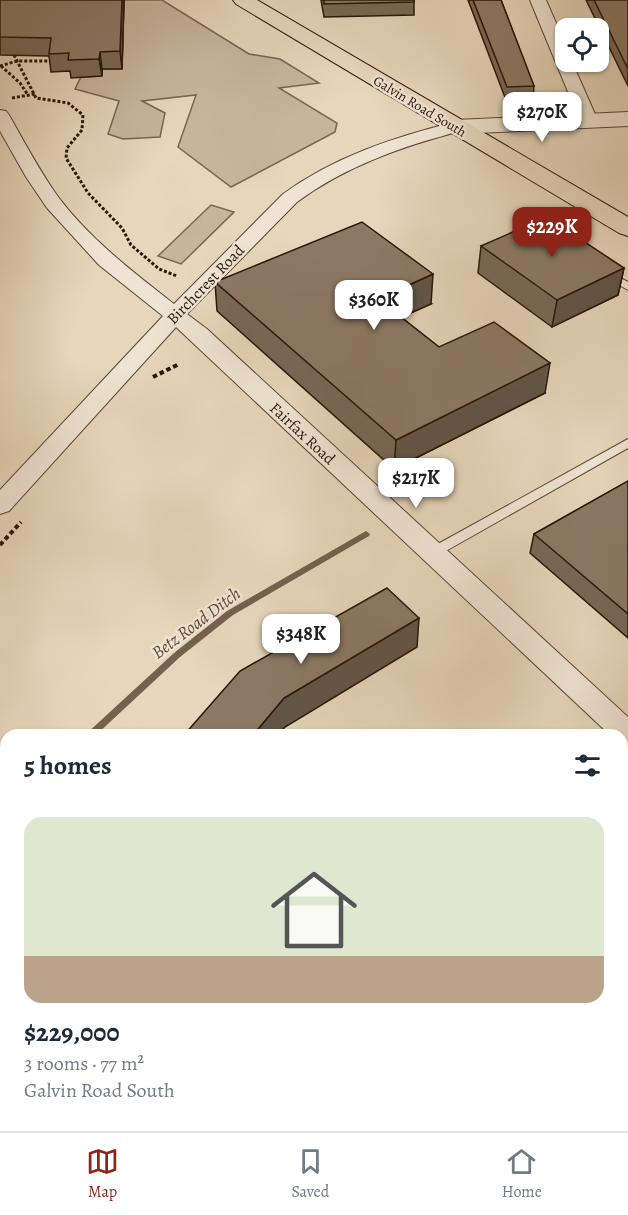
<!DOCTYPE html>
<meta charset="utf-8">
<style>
body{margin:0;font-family:Alegreya,serif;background:#f2f2f3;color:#1f2937;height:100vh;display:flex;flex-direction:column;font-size:22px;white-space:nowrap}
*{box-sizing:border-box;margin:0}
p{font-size:20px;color:#747a83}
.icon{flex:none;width:33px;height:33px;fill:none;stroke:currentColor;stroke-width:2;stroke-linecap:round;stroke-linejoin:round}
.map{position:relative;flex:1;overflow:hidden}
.drawer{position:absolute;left:0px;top:729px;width:628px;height:402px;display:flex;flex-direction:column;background:#fff;border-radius:18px 18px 0 0;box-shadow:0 2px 4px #0004}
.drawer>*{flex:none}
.controls{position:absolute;left:555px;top:18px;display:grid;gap:12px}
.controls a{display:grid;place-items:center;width:54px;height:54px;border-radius:12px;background:#fff;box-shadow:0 2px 4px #0004;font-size:30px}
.price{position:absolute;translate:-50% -51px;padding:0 14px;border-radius:12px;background:#fff;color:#222;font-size:20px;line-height:39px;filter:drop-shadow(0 2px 3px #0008)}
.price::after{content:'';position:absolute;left:50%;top:36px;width:18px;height:14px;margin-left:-9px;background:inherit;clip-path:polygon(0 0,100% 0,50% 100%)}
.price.current{background:#8f2418;color:#fff}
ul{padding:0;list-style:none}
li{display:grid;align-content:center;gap:12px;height:318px;padding:0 24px}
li+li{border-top:2px solid #e0e1e3}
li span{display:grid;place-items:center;height:186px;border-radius:18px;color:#555}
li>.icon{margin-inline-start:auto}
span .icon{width:108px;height:108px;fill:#fffc;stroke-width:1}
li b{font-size:26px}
h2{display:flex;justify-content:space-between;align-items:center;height:72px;padding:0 24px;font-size:26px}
.menu{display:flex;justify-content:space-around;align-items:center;height:84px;border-top:2px solid #e0e1e3;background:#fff;font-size:16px;color:#747a83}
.menu a{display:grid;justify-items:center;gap:3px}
.menu .current{color:#8f2418}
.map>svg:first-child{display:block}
.green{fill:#c6b59c;stroke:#786552;stroke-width:1.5}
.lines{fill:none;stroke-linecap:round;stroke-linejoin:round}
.stream{fill:#74614e;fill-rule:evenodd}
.service-casing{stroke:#584534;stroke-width:2}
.minor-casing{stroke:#584534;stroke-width:2}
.tertiary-casing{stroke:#584534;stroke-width:2}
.secondary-casing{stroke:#291507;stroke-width:2}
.primary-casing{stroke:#291507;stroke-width:2}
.path-far1{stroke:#291507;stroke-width:3;stroke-dasharray:3 2;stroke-linecap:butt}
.path{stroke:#291507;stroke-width:4;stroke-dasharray:4.5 3;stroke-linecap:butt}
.service{fill:#efe4d3;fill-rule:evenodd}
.minor{fill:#efe4d3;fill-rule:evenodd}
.tertiary{fill:#efe4d3;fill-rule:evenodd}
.secondary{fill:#efe4d3;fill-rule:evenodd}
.primary{fill:#e6d6bb;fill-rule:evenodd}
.wall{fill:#786857;stroke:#291507;stroke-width:1.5}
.shaded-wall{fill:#615547;stroke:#291507;stroke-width:1.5}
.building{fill:#8b7965;stroke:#291507;stroke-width:1.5}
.labels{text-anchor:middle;stroke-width:5;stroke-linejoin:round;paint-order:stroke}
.far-street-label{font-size:14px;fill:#291507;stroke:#efe4d3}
.street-label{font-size:16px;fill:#291507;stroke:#efe4d3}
.water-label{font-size:18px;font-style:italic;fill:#5b4837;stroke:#efe4d3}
</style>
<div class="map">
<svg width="628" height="1131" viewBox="0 0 628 1131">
<rect width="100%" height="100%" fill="#e6d6bb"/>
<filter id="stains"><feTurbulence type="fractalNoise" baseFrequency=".00333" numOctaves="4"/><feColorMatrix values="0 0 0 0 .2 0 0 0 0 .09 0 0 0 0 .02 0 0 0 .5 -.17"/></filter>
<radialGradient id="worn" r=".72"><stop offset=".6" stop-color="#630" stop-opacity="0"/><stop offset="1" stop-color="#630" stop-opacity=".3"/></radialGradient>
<g class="green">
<polygon points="124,0 162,0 249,54 280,59 319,83 279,88 337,123 335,132 231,187 178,147 196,95 142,101 165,113 160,137 123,139 108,134 119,101 75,89 81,77 101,76 102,69 122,69"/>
<polygon points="211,205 234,212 181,264 158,256"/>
</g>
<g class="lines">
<g class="stream">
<polygon points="366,531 370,534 369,536 233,615 180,657 96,735 85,735 174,653 227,611"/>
<polygon points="6,805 6,815 0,818 0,808"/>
</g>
<defs>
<g id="service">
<polygon points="607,271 628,282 628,290 603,276 603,272"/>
<polygon points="628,439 628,448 437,556 427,556 425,553 427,550"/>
</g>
<g id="minor">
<polygon points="530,0 546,0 566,46 566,62 572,62 598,121 595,125 583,125 580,121"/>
<path d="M0 110 6 111 9 115C25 143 40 172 59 198 91 240 133 272 174 304L283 194C334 157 394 137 455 122L461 123 464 127 461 131C403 146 346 166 297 202L187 314 207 329 628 717V746L622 744V735H610L176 327 9 511 0 514V490L163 316 99 265 47 208 26 177 0 131Z"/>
<rect x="147" y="1125" width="36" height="6"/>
</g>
<polygon id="tertiary" points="628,112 628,126 455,134 447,132 443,127 447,122 455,120"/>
<g id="secondary">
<polygon points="628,949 628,989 622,990 622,950"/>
<polygon points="6,996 6,1038 0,1039 0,997"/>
<rect x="622" y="999" width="6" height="42"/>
<polygon points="6,1040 6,1084 0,1085 0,1041"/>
</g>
<polygon id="primary" points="233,0 257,0 628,217 628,236 619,233 236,4"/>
</defs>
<use href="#service" class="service-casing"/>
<use href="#minor" class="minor-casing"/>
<use href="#tertiary" class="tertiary-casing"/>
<use href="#secondary" class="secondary-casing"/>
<use href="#primary" class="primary-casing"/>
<g class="path-far1">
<polyline points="14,55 36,98 68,103 83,115 82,130 67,148 66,158 88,193 122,228 131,245 159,269 177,276"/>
<polyline points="0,66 17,61 53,61"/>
<polyline points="1,66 20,83 28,95"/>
<polyline points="12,98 35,94"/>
</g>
<g class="path">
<polyline points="153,377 179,364"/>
<polyline points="0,545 21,522"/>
</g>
<use href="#service" class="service"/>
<use href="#minor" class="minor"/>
<use href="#tertiary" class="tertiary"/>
<use href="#secondary" class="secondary"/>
<use href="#primary" class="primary"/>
</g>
<g class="wall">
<polygon points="0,0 124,0 122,69 102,69 102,76 71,78 70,71 51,72 49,56 0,55"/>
<polygon points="321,0 414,0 414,15 324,17"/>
<polygon points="468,0 501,0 534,86 533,99 506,100"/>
<polygon points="586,0 628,0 628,86"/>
<polygon points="481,246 624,268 618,295 552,327 478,273"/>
<polygon points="215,282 431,304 401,317 439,347 545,393 394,469 217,311"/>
<polygon points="628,481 628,638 530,553 534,534"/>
</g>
<g class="shaded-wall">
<polygon points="122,0 124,0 122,69 120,51"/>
<polygon points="100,52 102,69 102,76 99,59"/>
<polygon points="624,268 618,295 552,327 557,300"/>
<polygon points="433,274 431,304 377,328 378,299"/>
<polygon points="550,363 545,393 394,469 396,440"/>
<polygon points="419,618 417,647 285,727 278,735 253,735 284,698"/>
</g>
<g class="building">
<polygon points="0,0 122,0 120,51 100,52 99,59 68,60 69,53 49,54 51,38 0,37"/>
<polygon points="324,0 414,0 414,2 324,4"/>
<polygon points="473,0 501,0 534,86 507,87"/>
<polygon points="594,0 628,0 628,69"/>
<polygon points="547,217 624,268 557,300 481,246"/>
<polygon points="362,222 433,274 378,299 439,347 494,322 550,363 396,440 215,282"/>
<polygon points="628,481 628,614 534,534"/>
<polygon points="387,588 419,618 284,698 253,735 184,735 240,671"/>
<polygon points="539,731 542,735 533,735"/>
</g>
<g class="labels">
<g class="far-street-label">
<text transform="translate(420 106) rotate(31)" y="5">Galvin Road South</text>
</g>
<g class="street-label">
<text transform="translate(205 284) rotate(-46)" y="6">Birchcrest Road</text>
<text transform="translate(303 433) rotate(43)" y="6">Fairfax Road</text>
</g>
<g class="water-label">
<text transform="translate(196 623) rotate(-37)" y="6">Betz Road Ditch</text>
</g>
</g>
<rect width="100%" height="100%" filter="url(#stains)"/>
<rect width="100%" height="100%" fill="url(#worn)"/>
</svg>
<div class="controls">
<a><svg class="icon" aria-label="locate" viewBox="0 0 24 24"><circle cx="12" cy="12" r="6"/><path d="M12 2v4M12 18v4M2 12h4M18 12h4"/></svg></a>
</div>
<b class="price" style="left:542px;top:143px">$270K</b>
<b class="price current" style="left:552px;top:258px">$229K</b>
<b class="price" style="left:374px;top:331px">$360K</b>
<b class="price" style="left:416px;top:509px">$217K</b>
<b class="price" style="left:301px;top:665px">$348K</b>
<section class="drawer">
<h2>5 homes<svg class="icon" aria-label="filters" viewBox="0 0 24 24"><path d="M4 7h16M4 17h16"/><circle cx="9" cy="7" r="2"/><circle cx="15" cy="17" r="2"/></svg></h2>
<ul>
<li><span style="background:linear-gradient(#dfe7d0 75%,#b9a48a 0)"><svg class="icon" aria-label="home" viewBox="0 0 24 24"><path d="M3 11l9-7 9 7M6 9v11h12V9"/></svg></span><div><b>$229,000</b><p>3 rooms · 77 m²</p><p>Galvin Road South</p></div></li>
</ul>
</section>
</div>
<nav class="menu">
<a class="current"><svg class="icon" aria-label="map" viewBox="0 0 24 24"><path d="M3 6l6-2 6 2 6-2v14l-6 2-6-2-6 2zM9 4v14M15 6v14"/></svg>Map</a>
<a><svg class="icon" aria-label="saved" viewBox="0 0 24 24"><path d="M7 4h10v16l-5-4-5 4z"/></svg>Saved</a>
<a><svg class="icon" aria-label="home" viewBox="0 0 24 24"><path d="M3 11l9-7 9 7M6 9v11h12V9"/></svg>Home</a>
</nav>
